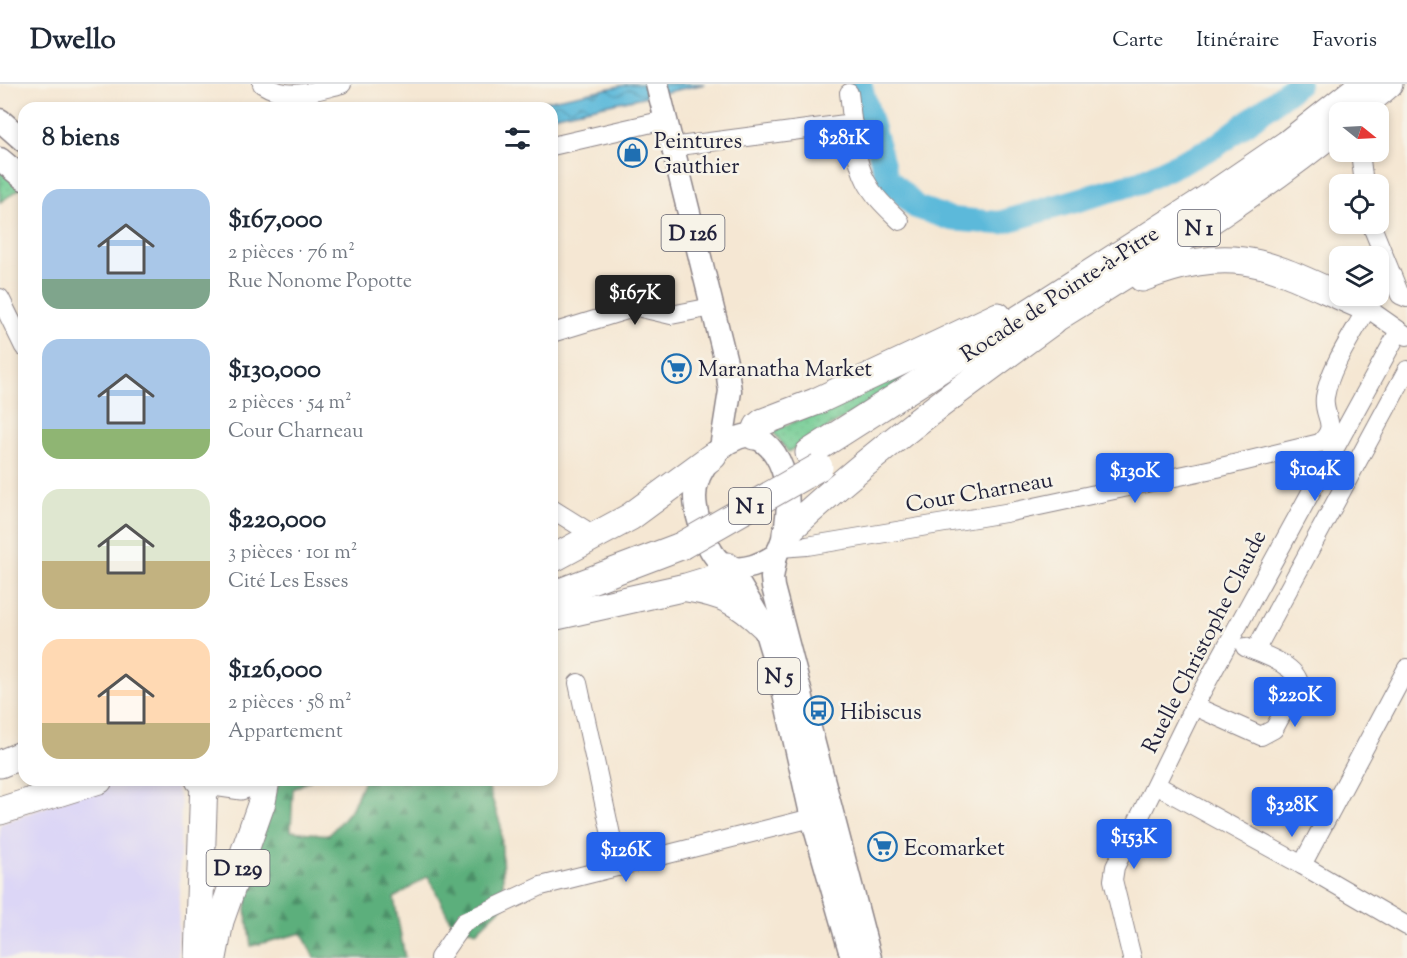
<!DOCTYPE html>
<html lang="fr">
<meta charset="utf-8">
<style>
body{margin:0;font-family:"Sorts Mill Goudy",serif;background:#f6f6f7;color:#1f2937;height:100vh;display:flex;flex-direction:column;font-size:22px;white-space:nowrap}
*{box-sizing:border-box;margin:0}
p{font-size:20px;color:#747a83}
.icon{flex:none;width:33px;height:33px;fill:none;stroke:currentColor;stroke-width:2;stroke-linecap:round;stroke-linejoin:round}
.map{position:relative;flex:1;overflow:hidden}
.sheet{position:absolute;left:18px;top:18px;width:540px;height:684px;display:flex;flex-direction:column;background:#fff;border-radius:18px;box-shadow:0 3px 9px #0003}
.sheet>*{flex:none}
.needle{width:39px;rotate:108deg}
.controls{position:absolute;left:1329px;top:18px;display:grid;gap:12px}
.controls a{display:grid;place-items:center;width:60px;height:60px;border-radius:12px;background:#fff;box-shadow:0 3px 9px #0003;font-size:30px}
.price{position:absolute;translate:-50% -51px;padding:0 14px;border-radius:6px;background:#2563eb;color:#fff;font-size:20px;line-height:39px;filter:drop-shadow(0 2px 3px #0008)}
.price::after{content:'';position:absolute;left:50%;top:36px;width:18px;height:14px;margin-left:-9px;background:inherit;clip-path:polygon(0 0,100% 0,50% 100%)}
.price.selected{background:#222;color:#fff}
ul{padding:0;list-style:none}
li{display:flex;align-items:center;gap:18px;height:150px;padding:0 24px}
li span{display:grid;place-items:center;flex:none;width:168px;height:120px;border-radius:18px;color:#555}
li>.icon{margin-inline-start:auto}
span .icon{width:72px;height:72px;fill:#fffc;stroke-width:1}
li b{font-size:26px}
h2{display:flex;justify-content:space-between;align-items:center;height:72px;padding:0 24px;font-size:26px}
header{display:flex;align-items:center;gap:36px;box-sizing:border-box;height:84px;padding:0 30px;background:#fff;border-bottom:2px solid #e0e1e3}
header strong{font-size:28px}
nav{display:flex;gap:33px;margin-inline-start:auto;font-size:21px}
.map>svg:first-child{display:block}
.built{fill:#dcd6f6}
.grass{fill:url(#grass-dots);stroke:#497666;stroke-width:1.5}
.forest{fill:url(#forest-firs);stroke:#3f685c;stroke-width:1.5}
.water{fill:url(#water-waves);stroke:#3f6e8a;stroke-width:1.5}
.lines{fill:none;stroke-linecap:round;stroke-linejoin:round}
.river{stroke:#5cb9da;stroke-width:24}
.minor-casing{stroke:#8c8487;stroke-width:20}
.major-casing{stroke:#8c8487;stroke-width:25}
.highway-casing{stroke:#8c8487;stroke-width:29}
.minor{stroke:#fff;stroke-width:18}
.major{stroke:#fff;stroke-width:22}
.highway{stroke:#fff;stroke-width:27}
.highway-bridge-casing{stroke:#8c8487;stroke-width:29;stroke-linecap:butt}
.highway-bridge{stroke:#fff;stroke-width:27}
.labels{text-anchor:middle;stroke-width:5;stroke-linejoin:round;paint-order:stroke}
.shield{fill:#f7f3e8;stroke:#62616f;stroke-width:1.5}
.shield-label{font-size:21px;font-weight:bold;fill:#22223b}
.poi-label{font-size:22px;fill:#22223b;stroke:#f7f3e8;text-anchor:start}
.street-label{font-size:22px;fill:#22223b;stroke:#f7f3e8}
</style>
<header>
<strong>Dwello</strong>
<nav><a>Carte</a><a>Itinéraire</a><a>Favoris</a></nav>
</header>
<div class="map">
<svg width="1407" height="874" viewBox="0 0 1407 874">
<defs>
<pattern id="grass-dots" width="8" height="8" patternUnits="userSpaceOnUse" patternTransform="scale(1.5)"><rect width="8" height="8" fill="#70cb92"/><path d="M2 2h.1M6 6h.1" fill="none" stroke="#61ae7f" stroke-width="1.8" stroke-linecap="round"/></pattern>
<pattern id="forest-firs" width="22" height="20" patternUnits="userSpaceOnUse" patternTransform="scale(1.5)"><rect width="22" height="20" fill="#5caf7c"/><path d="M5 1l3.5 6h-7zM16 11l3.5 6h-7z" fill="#4c8e67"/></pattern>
<pattern id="water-waves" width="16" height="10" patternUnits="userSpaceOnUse" patternTransform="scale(1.5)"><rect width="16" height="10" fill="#5cb9da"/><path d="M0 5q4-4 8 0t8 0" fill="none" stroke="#4c96b2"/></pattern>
</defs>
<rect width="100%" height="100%" fill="#f7f3e8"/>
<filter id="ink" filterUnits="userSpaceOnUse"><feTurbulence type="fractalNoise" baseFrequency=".0167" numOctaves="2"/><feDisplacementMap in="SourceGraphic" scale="12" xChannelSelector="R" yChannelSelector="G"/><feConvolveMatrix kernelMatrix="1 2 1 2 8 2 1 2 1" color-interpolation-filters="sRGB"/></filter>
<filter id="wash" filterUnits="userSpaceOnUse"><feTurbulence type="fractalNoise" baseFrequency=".008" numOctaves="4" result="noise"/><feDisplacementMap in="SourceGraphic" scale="24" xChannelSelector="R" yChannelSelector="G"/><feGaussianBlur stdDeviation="1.35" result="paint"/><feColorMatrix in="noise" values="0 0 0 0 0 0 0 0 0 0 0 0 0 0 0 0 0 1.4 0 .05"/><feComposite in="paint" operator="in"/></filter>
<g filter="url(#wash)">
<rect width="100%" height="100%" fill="#f5e7d3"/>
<polygon class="built" points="118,696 163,696 170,697 176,703 181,720 178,874 0,874 0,740"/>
<g class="grass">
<polygon points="0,81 24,102 0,118"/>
<polygon points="947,271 788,368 773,347"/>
</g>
<polygon class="forest" points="280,696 311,696 293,705 291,747 329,751 352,724 364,696 486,696 501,742 504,821 476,848 452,840 428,792 394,814 405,874 314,874 302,849 251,862 246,826 252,762"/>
<polygon class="water" points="630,0 705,0 552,32 552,24 512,24"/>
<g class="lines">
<polyline class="river" points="860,0 887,94 916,123 951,135 999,139 1140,98 1216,62 1298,0"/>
</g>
</g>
<g filter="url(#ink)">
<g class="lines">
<defs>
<g id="minor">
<path d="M262 0C290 18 313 7 342 0"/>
<path d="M849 9C853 37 853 72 866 97 874 113 888 125 900 137"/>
<polyline points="552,62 665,36"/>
<polyline points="671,63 853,39"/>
<polyline points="1360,68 1364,100"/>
<polyline points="1371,140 1400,211 1407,214"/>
<polyline points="0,214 24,263"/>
<polyline points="1367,224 1407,252"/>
<polyline points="552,249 637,223 671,231 712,223"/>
<polyline points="552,425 584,445"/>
<path d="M780 464 807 462 1011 428 1217 384 1320 359C1340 340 1322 334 1325 313 1330 282 1353 251 1367 224"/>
<polyline points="1255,567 1407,286"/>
<polyline points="578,599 618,783"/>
<path d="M1194 622 1261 652 1274 645 1299 599C1295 580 1261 570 1245 563"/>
<polyline points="1156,701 1302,781 1407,842"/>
<polyline points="1302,781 1407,584"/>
<polyline points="439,874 464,838 541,802 812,734"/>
<polyline points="1132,874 1113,796 1115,783 1194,622 1399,247"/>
</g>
<g id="major">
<polyline points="657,0 726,278 730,307 721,364"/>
<polyline points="0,36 24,57"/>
<polyline points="0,75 24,95"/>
<path d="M749 351C794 362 795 439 776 471 764 479 742 489 727 482 714 477 708 461 703 449 699 438 695 426 695 413 695 384 722 355 749 351Z"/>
<polyline points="776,471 772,494 773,503 870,874"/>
<polyline points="735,484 736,495 764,542 782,601 812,734 852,874"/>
</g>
<g id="highway">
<polyline points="1356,28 1389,0"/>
<path d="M1142 194C1245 155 1274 185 1367 224"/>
<path d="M1045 241C1145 178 1248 118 1340 42"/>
<polyline points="754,352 758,342 763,338 815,318 998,232"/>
<polyline points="809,369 1208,114 1287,60 1363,0"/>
<path d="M786 449C869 371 961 304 1053 237"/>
<polyline points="552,475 630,433 713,372"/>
<path d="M687 504C723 510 738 517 764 542"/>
<polyline points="552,511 681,462"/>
<polyline points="552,533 686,503 722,492 727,482"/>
<polyline points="0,680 24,670"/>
<polyline points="199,696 240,702 260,696"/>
<polyline points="0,727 99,696"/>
<polyline points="198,874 204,696"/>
<polyline points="213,874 220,837 262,718 266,696"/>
</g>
</defs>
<use href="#minor" class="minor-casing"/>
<use href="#major" class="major-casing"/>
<use href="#highway" class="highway-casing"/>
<use href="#minor" class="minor"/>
<use href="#major" class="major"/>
<use href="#highway" class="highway"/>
<defs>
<polyline id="highway-bridge" points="681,462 819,383"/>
</defs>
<use href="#highway-bridge" class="highway-bridge-casing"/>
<use href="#highway-bridge" class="highway-bridge"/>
</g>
</g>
<defs>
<symbol id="shop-ring" viewBox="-11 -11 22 22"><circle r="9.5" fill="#f7f3e8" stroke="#1f6fb2" stroke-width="1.5"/><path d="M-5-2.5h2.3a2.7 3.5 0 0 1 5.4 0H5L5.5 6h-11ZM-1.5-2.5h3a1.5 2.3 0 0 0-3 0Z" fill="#1f6fb2"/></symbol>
<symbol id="supermarket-ring" viewBox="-11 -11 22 22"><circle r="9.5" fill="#f7f3e8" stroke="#1f6fb2" stroke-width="1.5"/><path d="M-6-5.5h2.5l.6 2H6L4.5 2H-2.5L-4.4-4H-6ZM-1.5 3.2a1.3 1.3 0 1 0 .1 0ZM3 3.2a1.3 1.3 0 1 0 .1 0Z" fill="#1f6fb2"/></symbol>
<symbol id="bus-ring" viewBox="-11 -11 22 22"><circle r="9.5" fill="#f7f3e8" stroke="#1f6fb2" stroke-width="1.5"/><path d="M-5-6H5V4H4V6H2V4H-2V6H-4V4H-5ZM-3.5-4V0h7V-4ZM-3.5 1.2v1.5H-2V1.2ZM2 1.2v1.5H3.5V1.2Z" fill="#1f6fb2"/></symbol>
</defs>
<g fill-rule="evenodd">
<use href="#shop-ring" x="616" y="52" width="33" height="33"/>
<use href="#supermarket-ring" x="660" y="268" width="33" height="33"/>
<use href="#bus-ring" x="802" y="610" width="33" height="33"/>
<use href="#supermarket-ring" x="866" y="746" width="33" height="33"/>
</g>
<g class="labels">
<g class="shield">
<rect x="1178" y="126" width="42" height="36" rx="4.5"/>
<rect x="661.5" y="131" width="63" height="36" rx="4.5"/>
<rect x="729" y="404" width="42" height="36" rx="4.5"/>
<rect x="758" y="574" width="42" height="36" rx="4.5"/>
<rect x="206.5" y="766" width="63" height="36" rx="4.5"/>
</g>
<g class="shield-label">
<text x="1199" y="151">N 1</text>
<text x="693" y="156">D 126</text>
<text x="750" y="429">N 1</text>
<text x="779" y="599">N 5</text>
<text x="238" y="791">D 129</text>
</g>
<g class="poi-label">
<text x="654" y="64">Peintures<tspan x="654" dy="25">Gauthier</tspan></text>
<text x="698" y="292">Maranatha Market</text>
<text x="840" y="635">Hibiscus</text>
<text x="904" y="771">Ecomarket</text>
</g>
<g class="street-label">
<text transform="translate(1059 209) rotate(-33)" y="8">Rocade de Pointe-à-Pitre</text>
<text transform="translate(979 407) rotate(-10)" y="8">Cour Charneau</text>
<text transform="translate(1203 557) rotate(-63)" y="8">Ruelle Christophe Claude</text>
</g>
</g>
</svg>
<div class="controls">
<a><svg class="needle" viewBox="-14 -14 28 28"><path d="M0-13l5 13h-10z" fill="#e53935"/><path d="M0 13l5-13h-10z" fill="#747a83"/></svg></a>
<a><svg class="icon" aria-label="locate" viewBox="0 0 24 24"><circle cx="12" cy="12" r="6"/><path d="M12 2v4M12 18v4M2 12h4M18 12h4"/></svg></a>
<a><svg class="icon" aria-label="layers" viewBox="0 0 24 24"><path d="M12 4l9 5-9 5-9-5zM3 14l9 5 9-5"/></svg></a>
</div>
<b class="price" style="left:844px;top:87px">$281K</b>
<b class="price selected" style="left:635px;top:242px">$167K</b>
<b class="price" style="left:1315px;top:418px">$104K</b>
<b class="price" style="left:1135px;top:420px">$130K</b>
<b class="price" style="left:1295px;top:644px">$220K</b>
<b class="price" style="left:1292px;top:754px">$328K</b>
<b class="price" style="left:1134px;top:786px">$153K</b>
<b class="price" style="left:626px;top:799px">$126K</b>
<section class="sheet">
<h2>8 biens<svg class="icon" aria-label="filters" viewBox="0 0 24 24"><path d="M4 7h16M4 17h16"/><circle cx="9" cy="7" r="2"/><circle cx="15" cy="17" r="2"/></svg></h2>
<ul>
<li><span style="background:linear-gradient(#a9c7e8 75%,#7fa58c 0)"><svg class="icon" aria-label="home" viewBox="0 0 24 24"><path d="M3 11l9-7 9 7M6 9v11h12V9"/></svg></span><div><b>$167,000</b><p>2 pièces · 76 m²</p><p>Rue Nonome Popotte</p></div></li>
<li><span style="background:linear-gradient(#a9c7e8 75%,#8fb573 0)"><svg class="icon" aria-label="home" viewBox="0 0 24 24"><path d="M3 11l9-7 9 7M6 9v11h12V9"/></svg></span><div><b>$130,000</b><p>2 pièces · 54 m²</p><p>Cour Charneau</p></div></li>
<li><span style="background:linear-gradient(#dfe7d0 60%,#c2b280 0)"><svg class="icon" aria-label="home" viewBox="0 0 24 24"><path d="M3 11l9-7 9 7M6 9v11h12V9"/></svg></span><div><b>$220,000</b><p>3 pièces · 101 m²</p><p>Cité Les Esses</p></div></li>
<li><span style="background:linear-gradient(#ffd9b3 70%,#c2b280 0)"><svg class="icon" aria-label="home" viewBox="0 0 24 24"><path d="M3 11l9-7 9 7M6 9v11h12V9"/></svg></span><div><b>$126,000</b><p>2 pièces · 58 m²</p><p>Appartement</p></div></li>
</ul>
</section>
</div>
